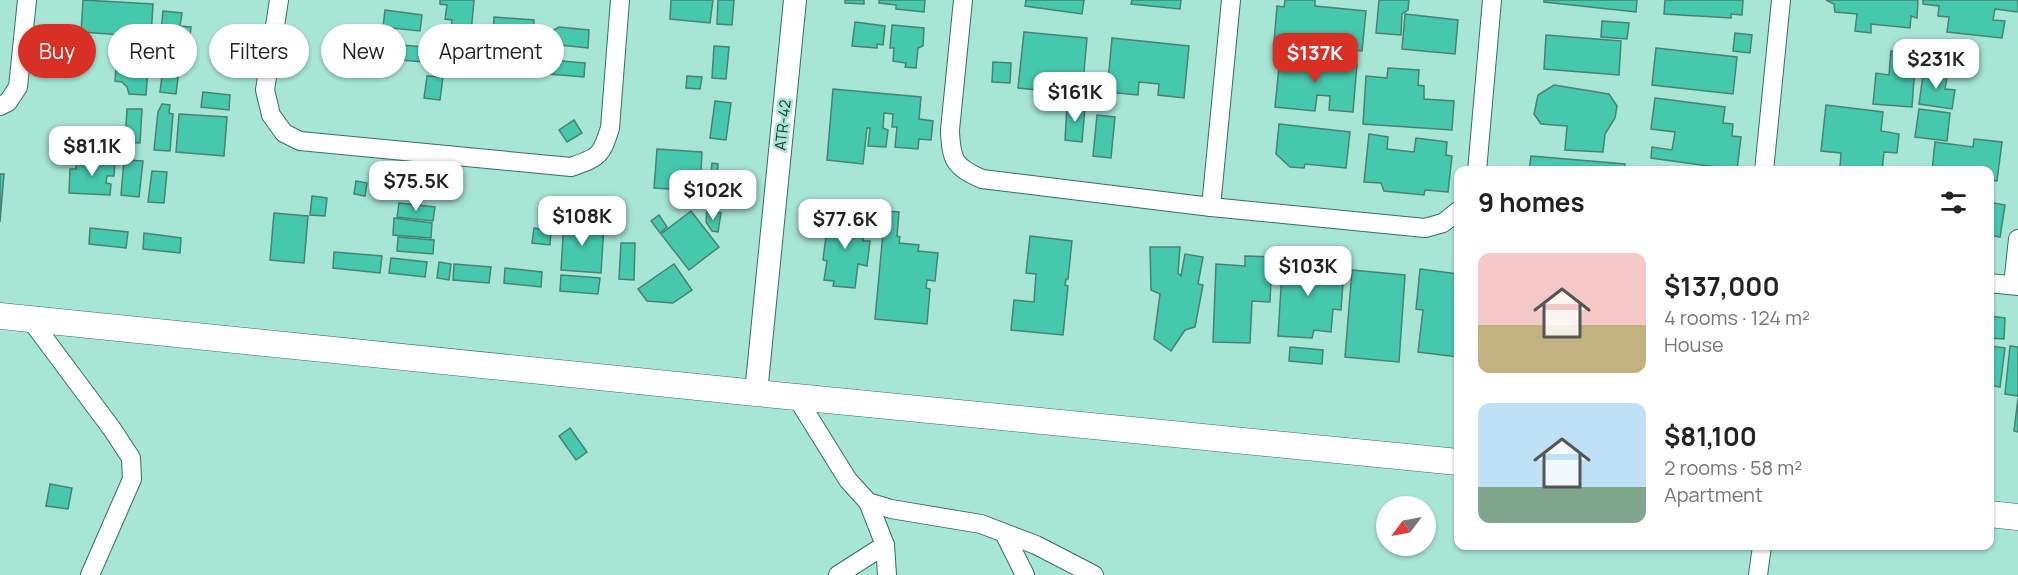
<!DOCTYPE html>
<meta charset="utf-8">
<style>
body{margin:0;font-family:Manrope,sans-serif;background:#f2f2f2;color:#222;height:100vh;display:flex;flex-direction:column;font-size:22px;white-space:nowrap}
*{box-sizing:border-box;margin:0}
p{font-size:20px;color:#767676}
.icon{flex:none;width:33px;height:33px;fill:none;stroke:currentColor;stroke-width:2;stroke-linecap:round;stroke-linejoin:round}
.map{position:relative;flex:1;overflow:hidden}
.side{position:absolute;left:1454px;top:166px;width:540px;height:384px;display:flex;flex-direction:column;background:#fff;border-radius:12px;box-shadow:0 2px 4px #0004}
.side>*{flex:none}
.guide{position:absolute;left:18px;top:24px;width:570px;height:54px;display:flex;gap:12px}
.needle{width:39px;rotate:238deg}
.controls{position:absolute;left:1376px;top:496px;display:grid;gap:12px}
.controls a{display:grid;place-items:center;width:60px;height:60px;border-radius:50%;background:#fff;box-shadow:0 2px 4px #0004;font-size:30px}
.price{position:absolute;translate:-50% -51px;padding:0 14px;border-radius:12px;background:#fff;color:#222;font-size:20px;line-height:39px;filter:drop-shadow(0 2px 3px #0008)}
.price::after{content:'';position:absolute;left:50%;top:36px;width:18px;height:14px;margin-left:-9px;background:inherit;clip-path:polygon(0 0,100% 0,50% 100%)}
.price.on{background:#d93025;color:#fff}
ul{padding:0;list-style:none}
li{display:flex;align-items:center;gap:18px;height:150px;padding:0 24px}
li span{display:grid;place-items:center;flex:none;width:168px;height:120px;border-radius:12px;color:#555}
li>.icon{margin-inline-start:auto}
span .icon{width:72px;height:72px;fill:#fffc;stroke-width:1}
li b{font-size:26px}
h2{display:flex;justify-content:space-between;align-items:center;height:72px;padding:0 24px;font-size:26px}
.tag{padding:0 21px;border-radius:27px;background:#fff;box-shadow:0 2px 4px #0004;font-size:21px;line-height:54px}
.tag.on{background:#d93025;color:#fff}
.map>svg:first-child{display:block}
.building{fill:#46c8ac;stroke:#478274;stroke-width:1.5}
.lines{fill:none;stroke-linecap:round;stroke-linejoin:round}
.minor-casing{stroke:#347061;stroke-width:20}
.tertiary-casing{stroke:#347061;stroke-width:24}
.secondary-casing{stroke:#347061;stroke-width:27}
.minor{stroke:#fff;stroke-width:18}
.tertiary{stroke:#fff;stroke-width:22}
.secondary{stroke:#fff;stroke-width:26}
.labels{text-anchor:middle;stroke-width:5;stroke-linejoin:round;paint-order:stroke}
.street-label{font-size:15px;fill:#1b342e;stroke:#a7e5d4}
</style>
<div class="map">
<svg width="2018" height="575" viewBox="0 0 2018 575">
<rect width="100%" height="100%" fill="#a7e5d4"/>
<g class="building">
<polygon points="83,0 153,4 151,37 81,32"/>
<polygon points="440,0 474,0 471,33 451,30 452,20 445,19 447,5 440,4"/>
<polygon points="671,0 713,0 710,23 670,19"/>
<polygon points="718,0 734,0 732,25 717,24"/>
<polygon points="845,0 864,0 864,4 845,3"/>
<polygon points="879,0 925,0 924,12 896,9 896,5 879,3"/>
<polygon points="1026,0 1084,0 1082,14 1025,6"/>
<polygon points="1132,0 1181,0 1180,9 1131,4"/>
<polygon points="1285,0 1315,0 1315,6 1366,11 1362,51 1274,42 1277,6 1284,7"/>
<polygon points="1379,0 1409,0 1408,10 1402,14 1401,35 1376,33"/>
<polygon points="1544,0 1637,0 1636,12 1544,2"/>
<polygon points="1665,0 1743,0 1742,15 1731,14 1731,18 1664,14"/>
<polygon points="1826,0 1918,0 1917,18 1911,16 1910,28 1871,24 1871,33 1855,31 1857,14 1835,12 1834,4"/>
<polygon points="1923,0 2018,0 2018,12 1995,9 1993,20 2005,21 2002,38 1947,32 1949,17 1938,16 1939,6 1923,4"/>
<polygon points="385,10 422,15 420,31 383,27"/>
<polygon points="163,11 182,13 180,26 191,27 189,47 160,43"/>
<polygon points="1405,14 1458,20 1455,54 1402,49"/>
<polygon points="494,17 534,20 533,38 493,35"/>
<polygon points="1602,21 1629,23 1627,39 1601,37"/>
<polygon points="855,22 885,26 883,45 877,44 877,48 852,46"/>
<polygon points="892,25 924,28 923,46 918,48 916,68 905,67 906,63 893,61 894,48 890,48"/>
<polygon points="559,27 589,30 588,48 551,44 552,31"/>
<polygon points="1024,32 1087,38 1082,94 1018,88"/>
<polygon points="1735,33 1752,35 1750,53 1733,51"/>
<polygon points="380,34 389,35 387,55 378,54"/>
<polygon points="1546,35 1621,41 1619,75 1544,69"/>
<polygon points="1112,38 1189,46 1184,98 1158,95 1159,84 1139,82 1138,95 1107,92"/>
<polygon points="390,44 424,47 423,62 389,59"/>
<polygon points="441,46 476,48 475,68 440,65"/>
<polygon points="714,46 729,47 726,79 712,78"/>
<polygon points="1656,48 1737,57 1733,94 1652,85"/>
<polygon points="1891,51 1916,52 1912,107 1873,104 1876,73 1889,75"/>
<polygon points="491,53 528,57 527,72 489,68"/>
<polygon points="117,54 149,56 146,95 129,94 127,87 122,82 115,81"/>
<polygon points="1280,57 1357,64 1353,112 1329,110 1330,96 1317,95 1315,111 1275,107"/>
<polygon points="164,59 180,61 176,94 160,92"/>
<polygon points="550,60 585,63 584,77 549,74"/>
<polygon points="993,62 1011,63 1010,83 992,82"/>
<polygon points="1388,68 1419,70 1418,85 1424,86 1424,99 1454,101 1452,130 1363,124 1366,76 1387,78"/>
<polygon points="1924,68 1948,71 1945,89 1955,90 1952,109 1919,104"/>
<polygon points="427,76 443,77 440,100 424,98"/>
<polygon points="687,76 702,77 700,89 686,88"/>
<polygon points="1554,85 1609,94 1617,106 1615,118 1605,134 1603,152 1565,150 1567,126 1541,124 1534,114 1538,95"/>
<polygon points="833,89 921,97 919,119 933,121 931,140 919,139 918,149 895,147 897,127 892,127 893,114 884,113 883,128 888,130 886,147 868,146 870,128 867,128 863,164 827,160"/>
<polygon points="203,92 230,95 229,110 201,107"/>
<polygon points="1655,98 1725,107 1723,123 1733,124 1732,136 1741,137 1737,170 1651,158 1652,147 1672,150 1675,132 1651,129"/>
<polygon points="715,101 731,103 726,140 710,138"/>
<polygon points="162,104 170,105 169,113 173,114 170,151 154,150 158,112"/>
<polygon points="1067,105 1085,107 1082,142 1065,140"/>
<polygon points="1826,105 1883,112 1881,131 1899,134 1897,153 1884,152 1882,171 1840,167 1841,153 1821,151"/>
<polygon points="127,109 142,109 140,143 125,142"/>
<polygon points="1919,109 1950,113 1947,141 1915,137"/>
<polygon points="179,114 227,117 224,156 176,152"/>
<polygon points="1097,115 1115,117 1111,158 1093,156"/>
<polygon points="574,120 582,133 567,142 559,130"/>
<polygon points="1279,124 1350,132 1346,168 1305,164 1304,168 1290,167 1276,154"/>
<polygon points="1369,134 1388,137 1387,149 1414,152 1416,138 1447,142 1446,155 1452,156 1448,192 1425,190 1424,195 1384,191 1381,183 1364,182"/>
<polygon points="1974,139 2002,142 1997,181 1989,180 1989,171 1932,171 1935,142 1973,147"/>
<polygon points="657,149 702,152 700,191 654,188"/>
<polygon points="1531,156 1625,164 1624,171 1529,171"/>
<polygon points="76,158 115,160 114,176 107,176 106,183 111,184 110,195 69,193 70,169 76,169"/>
<polygon points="124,160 143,161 139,197 121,195"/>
<polygon points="712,163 718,164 716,189 708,196"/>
<polygon points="152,171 167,172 164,203 148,202"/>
<polygon points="0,174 4,174 0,222"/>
<polygon points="356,181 367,183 365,196 354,194"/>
<polygon points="312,196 327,198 325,216 310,215"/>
<polygon points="1989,202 2005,205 2000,237 1989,235"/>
<polygon points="399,203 435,207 433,221 397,217"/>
<polygon points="832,208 844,209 843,215 855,216 854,221 865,223 863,241 870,241 867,266 858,264 855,288 833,286 834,281 824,280 827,261 823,260 826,236 829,236"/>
<polygon points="691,211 719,247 689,270 661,234"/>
<polygon points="707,211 721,213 718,232 712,231 706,222"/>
<polygon points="885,211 899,212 897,236 900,237 899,243 919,245 918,251 938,253 935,281 927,280 926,288 930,289 927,324 875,319"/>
<polygon points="274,213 308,216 304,263 270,260"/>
<polygon points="659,215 667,227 660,233 651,221"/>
<polygon points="394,218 432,223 431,238 393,235"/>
<polygon points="564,221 604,224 601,273 561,270"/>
<polygon points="90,228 128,232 126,248 89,244"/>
<polygon points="534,228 551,231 550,245 532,243"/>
<polygon points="144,233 181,238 180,253 143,249"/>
<polygon points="1030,236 1072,241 1068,279 1066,279 1065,285 1068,286 1063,335 1011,330 1014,300 1034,302 1036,274 1026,273"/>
<polygon points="398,237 434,240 433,254 397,251"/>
<polygon points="621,243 635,243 634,280 619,279"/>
<polygon points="1150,247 1180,247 1178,273 1181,276 1185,254 1203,257 1198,284 1203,285 1195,327 1185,330 1171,351 1154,339 1160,294 1151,290"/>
<polygon points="334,252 382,256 380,273 333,268"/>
<polygon points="1245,256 1272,257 1270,302 1252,301 1250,343 1213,342 1216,264 1245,266"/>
<polygon points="1283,256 1317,258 1317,267 1344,269 1341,310 1333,309 1331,332 1314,330 1312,338 1278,336"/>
<polygon points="391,258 427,262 425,277 389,273"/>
<polygon points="439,262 451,264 449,280 437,278"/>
<polygon points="454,264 491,267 489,283 453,280"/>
<polygon points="674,264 692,290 673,303 647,301 638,289"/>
<polygon points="505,268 542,272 541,287 504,283"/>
<polygon points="1420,269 1458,274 1458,357 1418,352 1423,310 1416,309"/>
<polygon points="1352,270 1405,275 1399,362 1345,357"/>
<polygon points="561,275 600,278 598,294 560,291"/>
<polygon points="1989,316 2005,318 2004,339 1989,338"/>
<polygon points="1989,346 2005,348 2000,387 1989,385"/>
<polygon points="2010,346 2018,347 2018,396 2005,394"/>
<polygon points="1290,347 1323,350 1322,364 1289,361"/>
<polygon points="2018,398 2018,432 2014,431"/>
<polygon points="570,428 587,452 576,460 559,436"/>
<polygon points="50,484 72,488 68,509 46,506"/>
</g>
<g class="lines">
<defs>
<g id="minor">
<path d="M279 0 265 90 271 115 284 133 300 141 571 167C599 157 601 157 610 128L620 0"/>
<path d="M963 0 950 130C951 161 955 167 982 179L1211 207 1425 228 1443 223 1458 211"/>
<polyline points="0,106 8,102 18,87 27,0"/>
<polyline points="1477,171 1492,0"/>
<polyline points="1764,171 1781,0"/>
<polyline points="1211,207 1231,0"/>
<polyline points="1989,283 2018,286"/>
<polyline points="2013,285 2018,239"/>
<polyline points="30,319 112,429 131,458 132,479 90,575"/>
<polyline points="797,398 848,480 868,502 891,509 981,524 1036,545 1094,575"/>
<polyline points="868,502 885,545 887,575"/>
<polyline points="1004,533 1025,575"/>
<polyline points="838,575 885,545"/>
<polyline points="1758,575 1762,546"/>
</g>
<polyline id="tertiary" points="756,393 795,0"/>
<g id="secondary">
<polyline points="0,316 756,393 1458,462"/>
<polyline points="1989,514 2018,517"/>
</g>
</defs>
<use href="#minor" class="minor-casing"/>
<use href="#tertiary" class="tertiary-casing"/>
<use href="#secondary" class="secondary-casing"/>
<use href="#minor" class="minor"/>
<use href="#tertiary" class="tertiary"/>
<use href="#secondary" class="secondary"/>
</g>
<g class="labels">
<g class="street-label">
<text transform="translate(783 125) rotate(-84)" y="5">ATR-42</text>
</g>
</g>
</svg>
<div class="controls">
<a><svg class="needle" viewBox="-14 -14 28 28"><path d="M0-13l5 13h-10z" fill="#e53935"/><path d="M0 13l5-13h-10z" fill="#767676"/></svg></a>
</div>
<b class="price on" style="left:1315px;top:84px">$137K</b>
<b class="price" style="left:1936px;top:90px">$231K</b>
<b class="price" style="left:1075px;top:123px">$161K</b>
<b class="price" style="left:92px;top:177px">$81.1K</b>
<b class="price" style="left:416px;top:212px">$75.5K</b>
<b class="price" style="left:713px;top:221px">$102K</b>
<b class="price" style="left:582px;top:247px">$108K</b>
<b class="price" style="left:845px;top:250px">$77.6K</b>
<b class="price" style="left:1308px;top:297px">$103K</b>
<div class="guide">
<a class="tag on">Buy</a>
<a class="tag">Rent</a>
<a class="tag">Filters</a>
<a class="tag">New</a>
<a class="tag">Apartment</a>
</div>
<section class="side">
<h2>9 homes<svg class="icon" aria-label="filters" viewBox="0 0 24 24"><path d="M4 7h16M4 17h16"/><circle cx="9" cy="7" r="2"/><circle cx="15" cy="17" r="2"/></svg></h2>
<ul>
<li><span style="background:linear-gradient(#f6c9c9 60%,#c2b280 0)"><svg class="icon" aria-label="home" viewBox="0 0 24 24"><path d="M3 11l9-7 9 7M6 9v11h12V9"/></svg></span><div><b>$137,000</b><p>4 rooms · 124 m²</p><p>House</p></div></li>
<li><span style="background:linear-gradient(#bfe0f5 70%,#7fa58c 0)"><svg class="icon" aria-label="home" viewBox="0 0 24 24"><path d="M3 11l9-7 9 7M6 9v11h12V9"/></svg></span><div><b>$81,100</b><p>2 rooms · 58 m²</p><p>Apartment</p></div></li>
</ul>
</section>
</div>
